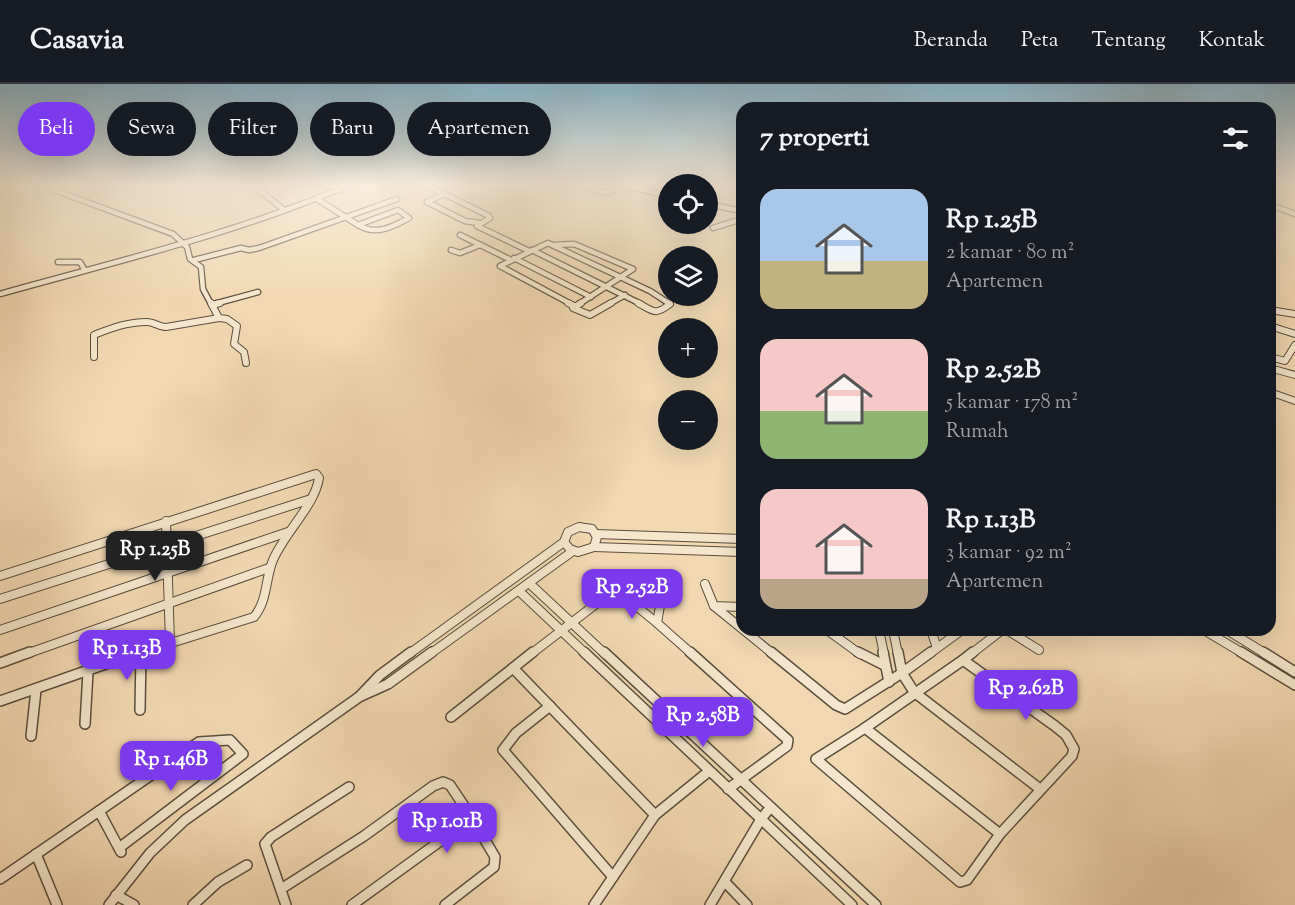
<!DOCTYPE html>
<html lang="id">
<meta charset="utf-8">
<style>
body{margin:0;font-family:"Sorts Mill Goudy",serif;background:#20242c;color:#f1f3f6;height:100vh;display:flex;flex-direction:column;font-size:22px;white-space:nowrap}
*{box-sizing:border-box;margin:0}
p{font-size:20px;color:#9ea1a6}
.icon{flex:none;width:33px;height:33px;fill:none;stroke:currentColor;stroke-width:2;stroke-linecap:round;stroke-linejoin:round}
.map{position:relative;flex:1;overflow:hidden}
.details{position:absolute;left:736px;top:18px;width:540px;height:534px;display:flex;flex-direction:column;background:#171b24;border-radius:18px;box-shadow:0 6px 24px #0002}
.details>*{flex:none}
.hud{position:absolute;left:18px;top:18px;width:570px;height:54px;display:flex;gap:12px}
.fabs{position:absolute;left:658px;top:90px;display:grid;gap:12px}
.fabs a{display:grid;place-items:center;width:60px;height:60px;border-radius:50%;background:#171b24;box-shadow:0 6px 24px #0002;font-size:30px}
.price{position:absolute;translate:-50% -51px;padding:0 14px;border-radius:12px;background:#7c3aed;color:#fff;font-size:20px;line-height:39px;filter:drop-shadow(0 2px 3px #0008)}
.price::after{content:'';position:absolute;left:50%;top:36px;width:18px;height:14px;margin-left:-9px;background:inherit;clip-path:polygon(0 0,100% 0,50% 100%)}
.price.on{background:#222;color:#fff}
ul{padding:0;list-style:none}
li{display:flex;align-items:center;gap:18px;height:150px;padding:0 24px}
li span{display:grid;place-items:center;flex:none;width:168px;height:120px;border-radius:18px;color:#555}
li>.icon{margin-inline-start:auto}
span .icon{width:72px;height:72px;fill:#fffc;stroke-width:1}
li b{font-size:26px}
h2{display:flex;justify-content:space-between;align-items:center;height:72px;padding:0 24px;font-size:26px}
.tag{padding:0 21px;border-radius:27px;background:#171b24;box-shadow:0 6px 24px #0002;font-size:21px;line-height:54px}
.tag.on{background:#7c3aed;color:#fff}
header{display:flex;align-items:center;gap:36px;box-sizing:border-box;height:84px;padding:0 30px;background:#171b24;border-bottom:2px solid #363941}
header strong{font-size:28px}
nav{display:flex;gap:33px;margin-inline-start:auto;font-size:21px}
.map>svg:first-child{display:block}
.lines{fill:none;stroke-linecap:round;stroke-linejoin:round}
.street-far3-casing{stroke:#5c4f3f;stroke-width:7}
.street-far2-casing{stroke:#5c4f3f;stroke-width:8}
.street-far1-casing{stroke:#5c4f3f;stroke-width:10}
.street-casing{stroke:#5c4f3f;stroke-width:12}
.street-far3{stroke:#f6e6cd;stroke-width:4.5}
.street-far2{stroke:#f6e6cd;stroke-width:6}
.street-far1{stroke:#f6e6cd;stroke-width:8}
.street{stroke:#f6e6cd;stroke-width:9}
</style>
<header>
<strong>Casavia</strong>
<nav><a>Beranda</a><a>Peta</a><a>Tentang</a><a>Kontak</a></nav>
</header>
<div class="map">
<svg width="1295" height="821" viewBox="0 0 1295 821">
<rect width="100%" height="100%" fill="#f1d8b2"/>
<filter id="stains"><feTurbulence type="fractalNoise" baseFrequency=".00333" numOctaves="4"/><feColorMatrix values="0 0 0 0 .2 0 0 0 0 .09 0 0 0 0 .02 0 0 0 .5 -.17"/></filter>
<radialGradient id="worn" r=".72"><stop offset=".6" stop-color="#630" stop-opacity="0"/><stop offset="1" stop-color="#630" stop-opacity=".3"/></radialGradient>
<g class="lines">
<defs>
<g id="street-far3">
<polyline points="38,100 173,150 187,163 190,175 201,183 203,205 211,220"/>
<polyline points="252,100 283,125"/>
<polyline points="326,100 340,106"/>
<polyline points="424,100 489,132 490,134 477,142 529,167"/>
<polyline points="573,100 605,109 612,107"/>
<polyline points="617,100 669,112"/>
<polyline points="1286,100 1295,103"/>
<polyline points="444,110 427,118 465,137 479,139"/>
<polyline points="317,115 358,141"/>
<polyline points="708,120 742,127"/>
<polyline points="1276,123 1295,130"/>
<path d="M398 126 409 134C392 143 376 152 358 141Z"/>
<polyline points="713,144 742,135"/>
<polyline points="460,151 511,176"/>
<polyline points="553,161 574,160 633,185 579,220"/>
<polyline points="451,166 460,169 480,161"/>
<polyline points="532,166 641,220"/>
<polyline points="514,174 591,213"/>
<polyline points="194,176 241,164 249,166 259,164 397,115"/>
<polyline points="58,178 80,178 84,185"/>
<path d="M0 210C117 177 239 149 351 100"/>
<polyline points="214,220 258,208"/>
<polyline points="571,220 500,182 548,159 650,207 670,220"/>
<polyline points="609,220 625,211"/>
</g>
<g id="street-far2">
<polyline points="211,219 219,234 227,235 237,242 234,260 244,268 246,279"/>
<polyline points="568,219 574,222"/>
<polyline points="581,219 573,224 590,231 611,219"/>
<path d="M638 219C653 227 655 232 670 220L668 219"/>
<polyline points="212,221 220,219"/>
<polyline points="1270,226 1295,230"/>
<polyline points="1270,242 1295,250"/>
<path d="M94 273V251C112 244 127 238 147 238 154 238 159 243 166 243L219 234"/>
<polyline points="1270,273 1285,277 1295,261"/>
<polyline points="1270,287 1277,286 1295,291"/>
<polyline points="1270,308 1295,317"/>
</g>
<g id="street-far1">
<polyline points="166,437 170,558"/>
<polygon points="579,443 592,445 597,453 594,463 578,468 570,465 564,458 568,448"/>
<polyline points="596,450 742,455"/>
<polyline points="594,463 742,468"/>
<path d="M0 492 316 390 319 394C315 421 285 448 273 476 265 495 268 516 254 533L136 570"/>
<polyline points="529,499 605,570"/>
<polyline points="705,500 714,522 742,523"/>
<polyline points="519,507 586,570"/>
<polyline points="624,512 657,539"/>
<polyline points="0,515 311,415"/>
<polyline points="714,522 773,570"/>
<polyline points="0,546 288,448"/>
<polyline points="827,546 860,570"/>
<polyline points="879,546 884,570"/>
<polyline points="893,546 898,570"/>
<polyline points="931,546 937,564"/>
<polyline points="1007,546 1039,566"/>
<polyline points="1204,546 1244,570"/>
<polyline points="1227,546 1266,570"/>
<polyline points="26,570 269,484"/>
<polyline points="409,570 564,458"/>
<polyline points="430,570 573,467"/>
<polyline points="531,570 605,513 611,511 661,516 657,539 692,570"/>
<polyline points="929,570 962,546"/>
<polyline points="971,570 1002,546"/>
</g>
<g id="street">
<polyline points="533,568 513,584 655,731 594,821"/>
<polyline points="584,568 852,821"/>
<polyline points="604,568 876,821"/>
<polyline points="690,568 788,656 787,662 728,705"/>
<polyline points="771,568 836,621 845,625 902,589 914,608 1040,705"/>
<polyline points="858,568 884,581"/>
<polyline points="883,568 889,598"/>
<polyline points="898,568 902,589 931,568"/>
<polyline points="1241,568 1295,601"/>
<polyline points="1263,568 1295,588"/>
<polygon points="963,576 1055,642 1066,651 1074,665 1072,672 1000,750 865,644"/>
<polyline points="963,576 973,568"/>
<polyline points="0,579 30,568"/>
<polyline points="359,613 380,591 411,568"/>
<polyline points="0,617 140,568"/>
<polyline points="550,622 516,649 503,666 613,793"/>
<polyline points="140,626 141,569"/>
<polyline points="451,633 513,584"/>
<polyline points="85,640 88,588"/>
<polyline points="865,644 816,675 960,798 967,796 1000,750"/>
<polyline points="31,652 36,606"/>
<polyline points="655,731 708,688"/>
<polyline points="119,764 243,670 230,656 199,658 99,727 121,768"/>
<polyline points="36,770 57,821"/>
<polyline points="0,795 99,727"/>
<polyline points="725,798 747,821"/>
<polyline points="281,805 364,752 433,702 443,698 450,701 472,734"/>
<polyline points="116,811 134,821"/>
<polyline points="109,821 150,769 185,736 359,613 388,600 432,568"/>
<polyline points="193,821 218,798 247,781"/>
<polyline points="286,821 265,760 271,753 349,703"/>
<polyline points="352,821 472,734 495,773 494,783 445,821"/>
<polyline points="710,821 761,735 770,724"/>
</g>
</defs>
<use href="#street-far3" class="street-far3-casing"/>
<use href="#street-far2" class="street-far2-casing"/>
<use href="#street-far1" class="street-far1-casing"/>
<use href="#street" class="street-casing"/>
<use href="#street-far3" class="street-far3"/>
<use href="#street-far2" class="street-far2"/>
<use href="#street-far1" class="street-far1"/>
<use href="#street" class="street"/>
</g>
<linearGradient id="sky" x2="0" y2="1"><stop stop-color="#89b7ce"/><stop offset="0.47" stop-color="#f9eddc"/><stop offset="1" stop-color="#f9eddc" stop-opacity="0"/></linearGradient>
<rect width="1295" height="215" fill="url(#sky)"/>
<rect width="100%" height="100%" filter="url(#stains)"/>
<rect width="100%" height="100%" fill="url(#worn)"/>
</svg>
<div class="fabs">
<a><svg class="icon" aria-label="locate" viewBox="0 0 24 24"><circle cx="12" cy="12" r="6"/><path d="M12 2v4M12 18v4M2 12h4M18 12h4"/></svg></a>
<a><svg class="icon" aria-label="layers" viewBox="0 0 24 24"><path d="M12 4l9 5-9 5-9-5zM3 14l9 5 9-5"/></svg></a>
<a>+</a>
<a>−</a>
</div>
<b class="price on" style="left:155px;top:498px">Rp 1.25B</b>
<b class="price" style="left:632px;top:536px">Rp 2.52B</b>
<b class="price" style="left:127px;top:597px">Rp 1.13B</b>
<b class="price" style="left:1026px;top:637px">Rp 2.62B</b>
<b class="price" style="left:703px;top:664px">Rp 2.58B</b>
<b class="price" style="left:171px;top:708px">Rp 1.46B</b>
<b class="price" style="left:447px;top:770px">Rp 1.01B</b>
<div class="hud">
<a class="tag on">Beli</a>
<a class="tag">Sewa</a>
<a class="tag">Filter</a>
<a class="tag">Baru</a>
<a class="tag">Apartemen</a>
</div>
<section class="details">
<h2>7 properti<svg class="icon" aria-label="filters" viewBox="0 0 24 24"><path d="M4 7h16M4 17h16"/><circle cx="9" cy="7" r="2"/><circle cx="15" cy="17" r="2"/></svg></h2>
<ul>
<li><span style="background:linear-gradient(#a9c7e8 60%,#c2b280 0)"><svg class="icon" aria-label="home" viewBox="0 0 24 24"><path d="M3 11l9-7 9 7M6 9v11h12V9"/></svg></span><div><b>Rp 1.25B</b><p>2 kamar · 80 m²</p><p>Apartemen</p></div></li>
<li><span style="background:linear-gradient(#f6c9c9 60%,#8fb573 0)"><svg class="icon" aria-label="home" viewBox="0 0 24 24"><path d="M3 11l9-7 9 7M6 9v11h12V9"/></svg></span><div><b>Rp 2.52B</b><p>5 kamar · 178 m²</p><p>Rumah</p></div></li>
<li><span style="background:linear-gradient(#f6c9c9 75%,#b9a48a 0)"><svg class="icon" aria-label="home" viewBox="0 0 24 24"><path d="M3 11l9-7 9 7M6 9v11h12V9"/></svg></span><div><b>Rp 1.13B</b><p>3 kamar · 92 m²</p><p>Apartemen</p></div></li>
</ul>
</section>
</div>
